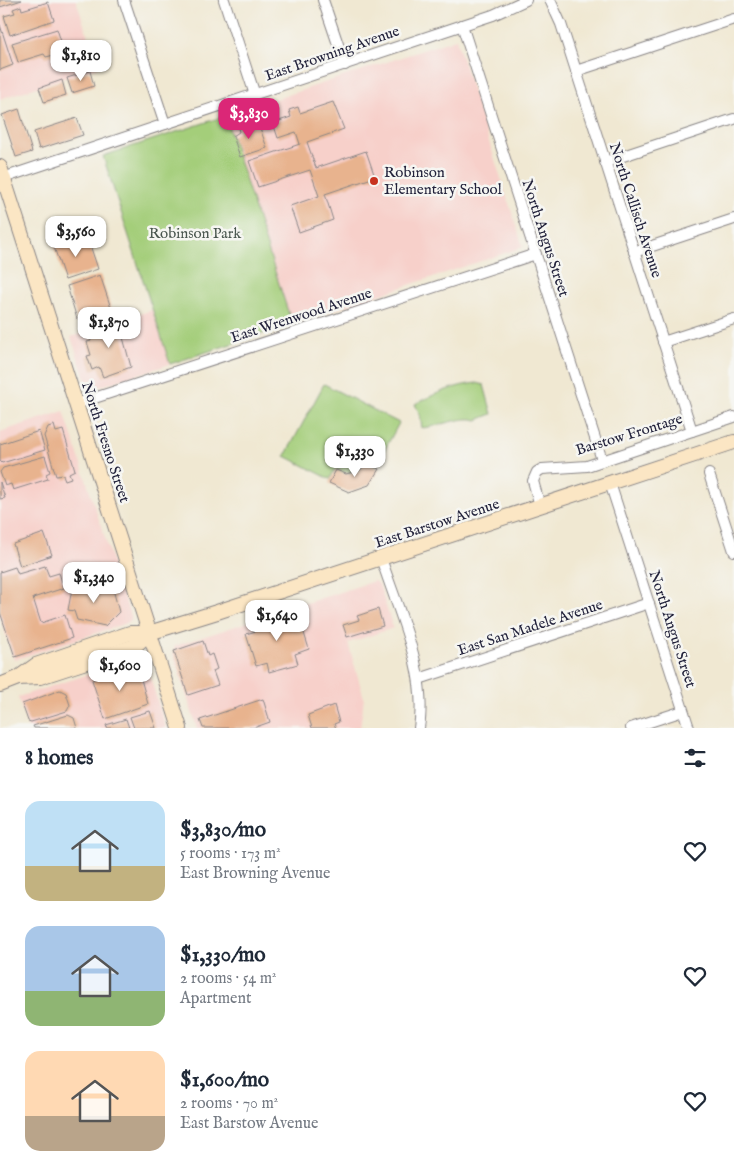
<!DOCTYPE html>
<meta charset="utf-8">
<style>
body{margin:0;font-family:"IM FELL English",serif;background:#f2f2f3;color:#1f2937;height:100vh;display:flex;flex-direction:column;font-size:19px;white-space:nowrap}
*{box-sizing:border-box;margin:0}
p{font-size:16px;color:#747a83}
.icon{flex:none;width:28px;height:28px;fill:none;stroke:currentColor;stroke-width:2;stroke-linecap:round;stroke-linejoin:round}
.map{position:relative;height:728px;overflow:hidden}
.panel{display:flex;flex-direction:column;background:#fff;flex:1}
.panel>*{flex:none}
.price{position:absolute;translate:-50% -42px;padding:0 11px;border-radius:10px;background:#fff;color:#222;font-size:16px;line-height:32px;filter:drop-shadow(0 1px 2px #0008)}
.price::after{content:'';position:absolute;left:50%;top:30px;width:15px;height:11px;margin-left:-8px;background:inherit;clip-path:polygon(0 0,100% 0,50% 100%)}
.price.selected{background:#db2777;color:#fff}
ul{padding:0;list-style:none}
li{display:flex;align-items:center;gap:15px;height:125px;padding:0 25px}
li span{display:grid;place-items:center;flex:none;width:140px;height:100px;border-radius:15px;color:#555}
li>.icon{margin-inline-start:auto}
span .icon{width:60px;height:60px;fill:#fffc;stroke-width:1}
li b{font-size:21px}
h2{display:flex;justify-content:space-between;align-items:center;height:60px;padding:0 25px;font-size:21px}
.map>svg:first-child{display:block}
.built{fill:#f7d0ca}
.green{fill:#a4ce7a;stroke:#63785a}
.water{fill:#53c0cc;stroke:#3a7184}
.building{fill:#e8b38e}
.lines{fill:none;stroke-linecap:round;stroke-linejoin:round}
.street-casing{stroke:#898586;stroke-width:12}
.secondary-casing{stroke:#898586;stroke-width:16}
.street{stroke:#fff;stroke-width:10}
.secondary{stroke:#fbe6c4;stroke-width:14}
.poi-dot{fill:#c8321e;stroke:#f6f6f2;stroke-width:2}
.labels{text-anchor:middle;stroke-width:5;stroke-linejoin:round;paint-order:stroke}
.street-label{font-size:15px;fill:#22223b;stroke:#f6f6f2}
.poi-label{font-size:15px;fill:#22223b;stroke:#f6f6f2;text-anchor:start}
.park-label{font-size:15px;fill:#49564e;stroke:#f6f6f2}
</style>
<div class="map">
<svg width="734" height="728" viewBox="0 0 734 728">
<rect width="100%" height="100%" fill="#f6f6f2"/>
<filter id="ink" filterUnits="userSpaceOnUse"><feTurbulence type="fractalNoise" baseFrequency=".02" numOctaves="2"/><feDisplacementMap in="SourceGraphic" scale="10" xChannelSelector="R" yChannelSelector="G"/><feConvolveMatrix kernelMatrix="1 2 1 2 8 2 1 2 1" color-interpolation-filters="sRGB"/></filter>
<filter id="wash" filterUnits="userSpaceOnUse"><feTurbulence type="fractalNoise" baseFrequency=".0096" numOctaves="4" result="noise"/><feDisplacementMap in="SourceGraphic" scale="20" xChannelSelector="R" yChannelSelector="G"/><feGaussianBlur stdDeviation="1.12" result="paint"/><feColorMatrix in="noise" values="0 0 0 0 0 0 0 0 0 0 0 0 0 0 0 0 0 1.4 0 .05"/><feComposite in="paint" operator="in"/></filter>
<g filter="url(#wash)">
<rect width="100%" height="100%" fill="#f0e8d2"/>
<g class="built">
<polygon points="0,0 76,0 98,67 0,99"/>
<polygon points="456,39 523,247 292,324 225,116"/>
<polygon points="152,310 170,364 89,390 71,337"/>
<polygon points="64,411 131,619 127,623 14,660 0,616 0,432"/>
<polygon points="374,581 379,584 393,628 348,643 364,698 360,728 197,728 173,653 175,646"/>
<polygon points="139,658 145,661 166,728 28,728 18,697"/>
</g>
<g class="green">
<polygon points="225,116 292,324 170,364 103,156"/>
<path d="M477 383 484 385 492 414 477 420C466 415 436 427 422 428L420 415 415 404C434 394 455 385 477 383Z"/>
<polygon points="324,384 399,423 376,466 364,460 359,469 346,473 335,469 330,479 285,456"/>
</g>
<polygon class="water" points="355,438 366,442 356,463 346,458"/>
<g id="blocks">
<g class="building">
<polygon points="0,0 22,0 0,7"/>
<polygon points="48,2 54,20 10,35 4,16 15,13 13,9 21,6 22,10"/>
<polygon points="0,25 13,65 0,70"/>
<polygon points="57,29 63,48 52,51 54,55 46,57 44,54 18,62 12,43"/>
<polygon points="90,71 94,86 72,93 67,78"/>
<polygon points="62,80 66,95 44,102 39,88"/>
<polygon points="333,102 344,129 307,142 316,168 366,151 375,177 325,194 333,220 299,232 290,206 319,196 310,170 258,187 249,161 300,144 296,132 278,138 273,123 291,117 289,110 298,107 300,113"/>
<polygon points="19,109 32,152 16,157 2,115"/>
<polygon points="77,118 83,135 39,149 34,132"/>
<polygon points="251,123 252,127 260,128 267,148 240,157 233,136 239,132 238,128"/>
<polygon points="87,236 98,269 65,280 54,247"/>
<polygon points="100,275 111,308 77,319 67,286"/>
<polygon points="126,320 129,327 121,330 131,367 103,377 99,367 92,370 87,356 91,355 87,342 91,341 90,337 94,335 92,331"/>
<polygon points="54,425 56,432 63,430 75,470 69,473 71,478 65,480 63,475 56,476 44,436 48,427"/>
<polygon points="39,431 45,450 2,463 0,461 0,444"/>
<polygon points="45,456 50,472 46,474 48,479 13,490 11,484 5,486 0,472 3,468"/>
<polygon points="365,462 379,469 369,485 349,492 329,483 336,470 346,474 360,470"/>
<polygon points="0,482 5,498 0,499"/>
<polygon points="44,533 52,555 20,566 13,544"/>
<polygon points="45,566 49,576 59,573 64,588 33,598 41,623 65,615 72,638 15,657 0,612 0,572 15,567 18,574"/>
<polygon points="85,583 113,589 119,612 105,626 77,620 74,611 68,610 72,589 78,590"/>
<polygon points="378,609 383,626 347,637 343,625 359,620 357,616"/>
<polygon points="282,614 284,621 299,617 309,649 295,654 298,664 269,672 267,663 256,666 246,634 256,631 253,622"/>
<polygon points="203,641 208,656 212,654 217,669 213,671 218,685 188,695 174,651"/>
<polygon points="137,665 148,704 105,719 92,680"/>
<polygon points="60,690 66,693 70,705 67,711 31,722 28,721 22,704"/>
<polygon points="263,699 270,722 253,728 203,728 200,720"/>
<polygon points="334,705 339,722 334,724 336,728 312,728 308,715"/>
<polygon points="150,711 156,728 134,728 130,717"/>
<polygon points="68,715 74,718 77,728 34,728 33,726"/>
<polygon points="126,719 129,728 107,728 106,725"/>
</g>
</g>
</g>
<g filter="url(#ink)">
<use href="#blocks" fill-opacity="0" stroke="#898586" stroke-width="1"/>
<g class="lines">
<defs>
<g id="street">
<polyline points="124,0 165,124"/>
<polyline points="224,0 255,95"/>
<polyline points="323,0 345,65"/>
<polyline points="550,0 561,24 692,431"/>
<polyline points="462,25 602,460"/>
<polyline points="576,71 734,19"/>
<polyline points="605,162 734,119"/>
<polyline points="3,178 493,15 526,0"/>
<polyline points="634,252 734,219"/>
<polyline points="663,342 734,319"/>
<polyline points="76,404 536,254"/>
<polyline points="709,474 734,551"/>
<polyline points="610,483 689,728"/>
<polyline points="540,506 533,481 537,472 542,469 587,466 734,417"/>
<path d="M381 558C398 611 428 672 419 728"/>
<polyline points="419,679 649,603"/>
<polyline points="631,728 683,711"/>
</g>
<g id="secondary">
<polyline points="0,167 180,728"/>
<polyline points="18,678 40,677 135,646 149,633"/>
<polyline points="0,685 18,678 36,665 130,633 149,633 217,612 734,442"/>
</g>
</defs>
<use href="#street" class="street-casing"/>
<use href="#secondary" class="secondary-casing"/>
<use href="#street" class="street"/>
<use href="#secondary" class="secondary"/>
</g>
</g>
<circle class="poi-dot" cx="374" cy="181" r="5"/>
<g class="labels">
<g class="street-label">
<text transform="translate(332 53) rotate(-19)" y="5">East Browning Avenue</text>
<text transform="translate(636 210) rotate(72)" y="5">North Callisch Avenue</text>
<text transform="translate(546 238) rotate(72)" y="5">North Angus Street</text>
<text transform="translate(301 315) rotate(-18)" y="5">East Wrenwood Avenue</text>
<text transform="translate(629 434) rotate(-17)" y="5">Barstow Frontage</text>
<text transform="translate(106 442) rotate(72)" y="5">North Fresno Street</text>
<text transform="translate(437 523) rotate(-18)" y="5">East Barstow Avenue</text>
<text transform="translate(530 627) rotate(-18)" y="5">East San Madele Avenue</text>
<text transform="translate(673 629) rotate(72)" y="5">North Angus Street</text>
</g>
<g class="poi-label">
<text x="384" y="177">Robinson<tspan x="384" dy="17">Elementary School</tspan></text>
</g>
<g class="park-label">
<text x="195" y="238">Robinson Park</text>
</g>
</g>
</svg>
<b class="price" style="left:81px;top:82px">$1,810</b>
<b class="price selected" style="left:249px;top:140px">$3,830</b>
<b class="price" style="left:76px;top:258px">$3,560</b>
<b class="price" style="left:109px;top:349px">$1,870</b>
<b class="price" style="left:355px;top:478px">$1,330</b>
<b class="price" style="left:94px;top:604px">$1,340</b>
<b class="price" style="left:277px;top:642px">$1,640</b>
<b class="price" style="left:120px;top:692px">$1,600</b>
</div>
<section class="panel">
<h2>8 homes<svg class="icon" aria-label="filters" viewBox="0 0 24 24"><path d="M4 7h16M4 17h16"/><circle cx="9" cy="7" r="2"/><circle cx="15" cy="17" r="2"/></svg></h2>
<ul>
<li><span style="background:linear-gradient(#bfe0f5 65%,#c2b280 0)"><svg class="icon" aria-label="home" viewBox="0 0 24 24"><path d="M3 11l9-7 9 7M6 9v11h12V9"/></svg></span><div><b>$3,830/mo</b><p>5 rooms · 173 m²</p><p>East Browning Avenue</p></div><svg class="icon" aria-label="heart" viewBox="0 0 24 24"><path d="M12 20l-8-8c-3-5 5-10 8-4 3-6 11-1 8 4z"/></svg></li>
<li><span style="background:linear-gradient(#a9c7e8 65%,#8fb573 0)"><svg class="icon" aria-label="home" viewBox="0 0 24 24"><path d="M3 11l9-7 9 7M6 9v11h12V9"/></svg></span><div><b>$1,330/mo</b><p>2 rooms · 54 m²</p><p>Apartment</p></div><svg class="icon" aria-label="heart" viewBox="0 0 24 24"><path d="M12 20l-8-8c-3-5 5-10 8-4 3-6 11-1 8 4z"/></svg></li>
<li><span style="background:linear-gradient(#ffd9b3 65%,#b9a48a 0)"><svg class="icon" aria-label="home" viewBox="0 0 24 24"><path d="M3 11l9-7 9 7M6 9v11h12V9"/></svg></span><div><b>$1,600/mo</b><p>2 rooms · 70 m²</p><p>East Barstow Avenue</p></div><svg class="icon" aria-label="heart" viewBox="0 0 24 24"><path d="M12 20l-8-8c-3-5 5-10 8-4 3-6 11-1 8 4z"/></svg></li>
</ul>
</section>
